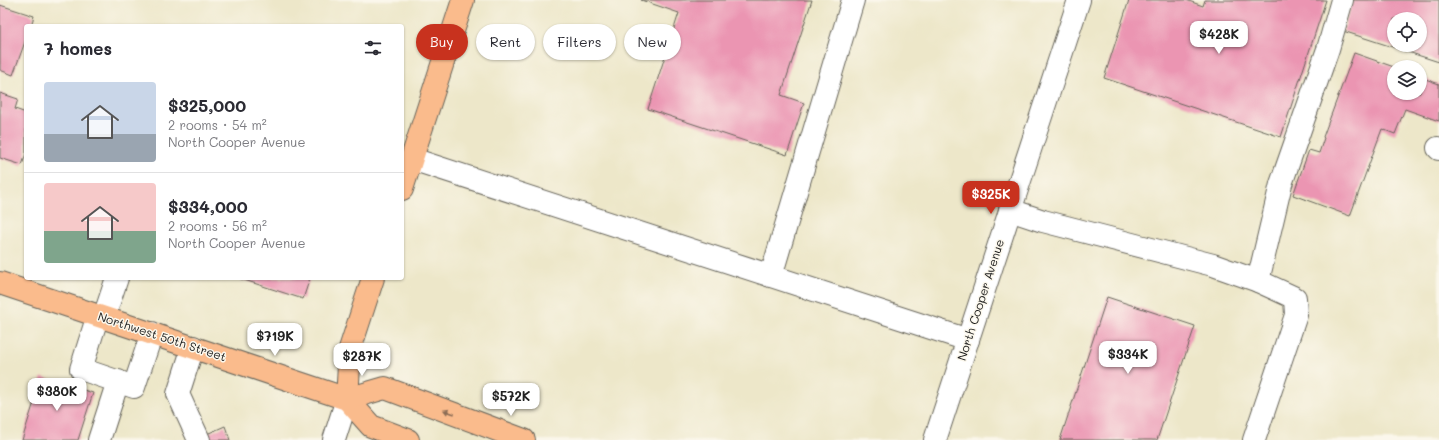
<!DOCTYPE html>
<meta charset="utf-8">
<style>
body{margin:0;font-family:Mali,sans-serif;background:#f7f7f7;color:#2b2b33;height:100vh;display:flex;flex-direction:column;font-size:15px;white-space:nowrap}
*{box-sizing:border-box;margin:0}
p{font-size:13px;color:#7c7c81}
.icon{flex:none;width:22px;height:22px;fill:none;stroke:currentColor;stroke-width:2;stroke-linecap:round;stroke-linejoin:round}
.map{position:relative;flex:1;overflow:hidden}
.sheet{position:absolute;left:24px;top:24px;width:380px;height:256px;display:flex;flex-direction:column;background:#fff;border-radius:4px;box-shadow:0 1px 3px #0004}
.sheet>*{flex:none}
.banner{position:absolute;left:416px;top:24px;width:380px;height:36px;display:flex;gap:8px}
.fabs{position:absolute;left:1387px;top:12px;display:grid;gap:8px}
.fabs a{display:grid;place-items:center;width:40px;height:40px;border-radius:50%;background:#fff;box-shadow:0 1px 3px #0004;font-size:20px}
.price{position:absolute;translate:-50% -34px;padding:0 9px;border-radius:8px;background:#fff;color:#222;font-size:13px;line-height:26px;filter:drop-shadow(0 1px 2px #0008)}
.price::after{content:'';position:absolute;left:50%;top:24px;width:12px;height:9px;margin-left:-6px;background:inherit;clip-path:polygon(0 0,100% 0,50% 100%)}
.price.current{background:#c8321e;color:#fff}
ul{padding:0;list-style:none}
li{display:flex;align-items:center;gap:12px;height:100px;padding:0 20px}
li+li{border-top:1px solid #e1e1e2}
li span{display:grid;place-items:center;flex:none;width:112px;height:80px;border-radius:4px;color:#555}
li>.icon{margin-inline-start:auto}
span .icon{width:48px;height:48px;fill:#fffc;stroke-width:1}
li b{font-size:17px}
h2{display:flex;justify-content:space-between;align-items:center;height:48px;padding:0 20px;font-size:17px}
.tag{padding:0 14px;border-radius:18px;background:#fff;box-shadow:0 1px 3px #0004;font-size:14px;line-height:36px}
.tag.current{background:#c8321e;color:#fff}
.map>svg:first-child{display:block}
.building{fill:#eb95b2;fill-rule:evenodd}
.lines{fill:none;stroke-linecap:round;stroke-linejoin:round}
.minor-casing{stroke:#656359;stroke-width:24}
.major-casing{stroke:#656359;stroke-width:24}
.minor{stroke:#fff;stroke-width:22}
.major{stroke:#fabb8c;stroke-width:22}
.oneway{fill:#8b6c54}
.labels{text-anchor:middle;stroke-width:3;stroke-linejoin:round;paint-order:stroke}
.street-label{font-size:12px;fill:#1c1c1c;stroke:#fbf7ec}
</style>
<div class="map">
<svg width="1439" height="440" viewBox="0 0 1439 440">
<rect width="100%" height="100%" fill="#fbf7ec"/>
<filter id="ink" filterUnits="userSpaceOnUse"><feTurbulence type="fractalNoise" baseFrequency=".025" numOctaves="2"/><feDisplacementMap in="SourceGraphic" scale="8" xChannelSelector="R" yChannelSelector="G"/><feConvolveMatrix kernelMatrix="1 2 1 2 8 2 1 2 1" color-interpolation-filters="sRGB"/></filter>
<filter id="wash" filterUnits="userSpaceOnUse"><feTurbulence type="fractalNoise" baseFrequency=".012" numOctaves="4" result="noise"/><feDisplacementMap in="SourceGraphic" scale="16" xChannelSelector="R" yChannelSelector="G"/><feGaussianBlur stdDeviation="0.9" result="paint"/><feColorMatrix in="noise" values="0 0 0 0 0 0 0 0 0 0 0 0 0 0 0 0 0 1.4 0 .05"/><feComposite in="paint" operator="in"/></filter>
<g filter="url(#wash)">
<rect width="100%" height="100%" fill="#ede7c9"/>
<g id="blocks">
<g class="building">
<polygon points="641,0 812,0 781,95 804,103 787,155 648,109 679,13"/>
<polygon points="1129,0 1186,0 1203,6 1205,0 1326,0 1281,137 1104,78"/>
<path d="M1353 0H1439V62L1343 31ZM1394 19H1420V45H1394Z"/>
<polygon points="0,5 34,16 31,26 26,26 26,39 13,75 0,70"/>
<polygon points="1354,53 1394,67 1394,93 1420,93 1420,77 1439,84 1439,121 1405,109 1395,134 1382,129 1350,216 1293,195 1309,150 1319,153 1324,138 1323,137"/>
<polygon points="0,93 18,99 15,109 26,113 26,154 22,165 0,158"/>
<polygon points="238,278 310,278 303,299"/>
<polygon points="1107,297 1195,326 1157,440 1060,440"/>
<polygon points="42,377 93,393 78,440 22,440"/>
<polygon points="225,426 230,440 193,440"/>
</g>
</g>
</g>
<g filter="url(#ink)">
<use href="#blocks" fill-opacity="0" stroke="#656359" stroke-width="1"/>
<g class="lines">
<defs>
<g id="minor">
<polyline points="1438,148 1439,149"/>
<polyline points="412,159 968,340"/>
<polyline points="1010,210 1043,221 1213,265 1258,281 1281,184 1328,49 1342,0"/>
<polyline points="771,276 853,0"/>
<polyline points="98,315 81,369 134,387 152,333"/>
<polyline points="104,317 117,278"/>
<polyline points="193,347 178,394 199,440"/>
<polyline points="99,440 118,381"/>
<polyline points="334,440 347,399"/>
<polyline points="935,440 1079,0"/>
<polyline points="1254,440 1296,315 1295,298 1258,281"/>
</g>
<g id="major">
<polyline points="402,189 463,0"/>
<polyline points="0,283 347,399 371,426 408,440"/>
<polyline points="347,399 385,388 524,440"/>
<polyline points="347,399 350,349 373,278"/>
</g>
</defs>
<use href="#minor" class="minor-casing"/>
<use href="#major" class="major-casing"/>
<use href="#minor" class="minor"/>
<use href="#major" class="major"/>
</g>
<defs><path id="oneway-solid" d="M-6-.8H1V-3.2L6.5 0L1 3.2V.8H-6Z"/></defs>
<use class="oneway" href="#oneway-solid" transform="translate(449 412) rotate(-160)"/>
</g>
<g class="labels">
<g class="street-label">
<text transform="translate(981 300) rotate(-72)" y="4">North Cooper Avenue</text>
<text transform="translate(162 337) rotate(18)" y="4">Northwest 50th Street</text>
</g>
</g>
</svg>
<div class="fabs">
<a><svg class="icon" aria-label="locate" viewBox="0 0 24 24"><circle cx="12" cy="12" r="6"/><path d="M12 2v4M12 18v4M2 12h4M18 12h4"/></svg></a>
<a><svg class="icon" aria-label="layers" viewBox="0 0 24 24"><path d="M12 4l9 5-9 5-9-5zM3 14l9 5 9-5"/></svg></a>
</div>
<b class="price" style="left:1219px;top:55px">$428K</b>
<b class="price current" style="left:991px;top:215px">$325K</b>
<b class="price" style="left:275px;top:357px">$719K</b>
<b class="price" style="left:1128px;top:375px">$334K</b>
<b class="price" style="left:362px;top:377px">$287K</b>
<b class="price" style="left:57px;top:412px">$380K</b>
<b class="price" style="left:511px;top:417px">$572K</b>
<div class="banner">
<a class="tag current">Buy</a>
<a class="tag">Rent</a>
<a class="tag">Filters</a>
<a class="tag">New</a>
</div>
<section class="sheet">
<h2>7 homes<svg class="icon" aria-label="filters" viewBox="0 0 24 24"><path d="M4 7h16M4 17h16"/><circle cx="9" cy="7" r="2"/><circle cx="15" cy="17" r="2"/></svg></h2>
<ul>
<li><span style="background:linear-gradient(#c9d6e8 65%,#9aa5b1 0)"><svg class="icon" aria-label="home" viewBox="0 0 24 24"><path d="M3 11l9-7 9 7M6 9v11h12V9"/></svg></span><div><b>$325,000</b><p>2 rooms · 54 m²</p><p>North Cooper Avenue</p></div></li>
<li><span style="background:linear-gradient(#f6c9c9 60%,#7fa58c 0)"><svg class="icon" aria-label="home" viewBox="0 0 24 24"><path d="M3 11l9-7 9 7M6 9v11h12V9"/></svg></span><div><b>$334,000</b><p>2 rooms · 56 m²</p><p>North Cooper Avenue</p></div></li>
</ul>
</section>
</div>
